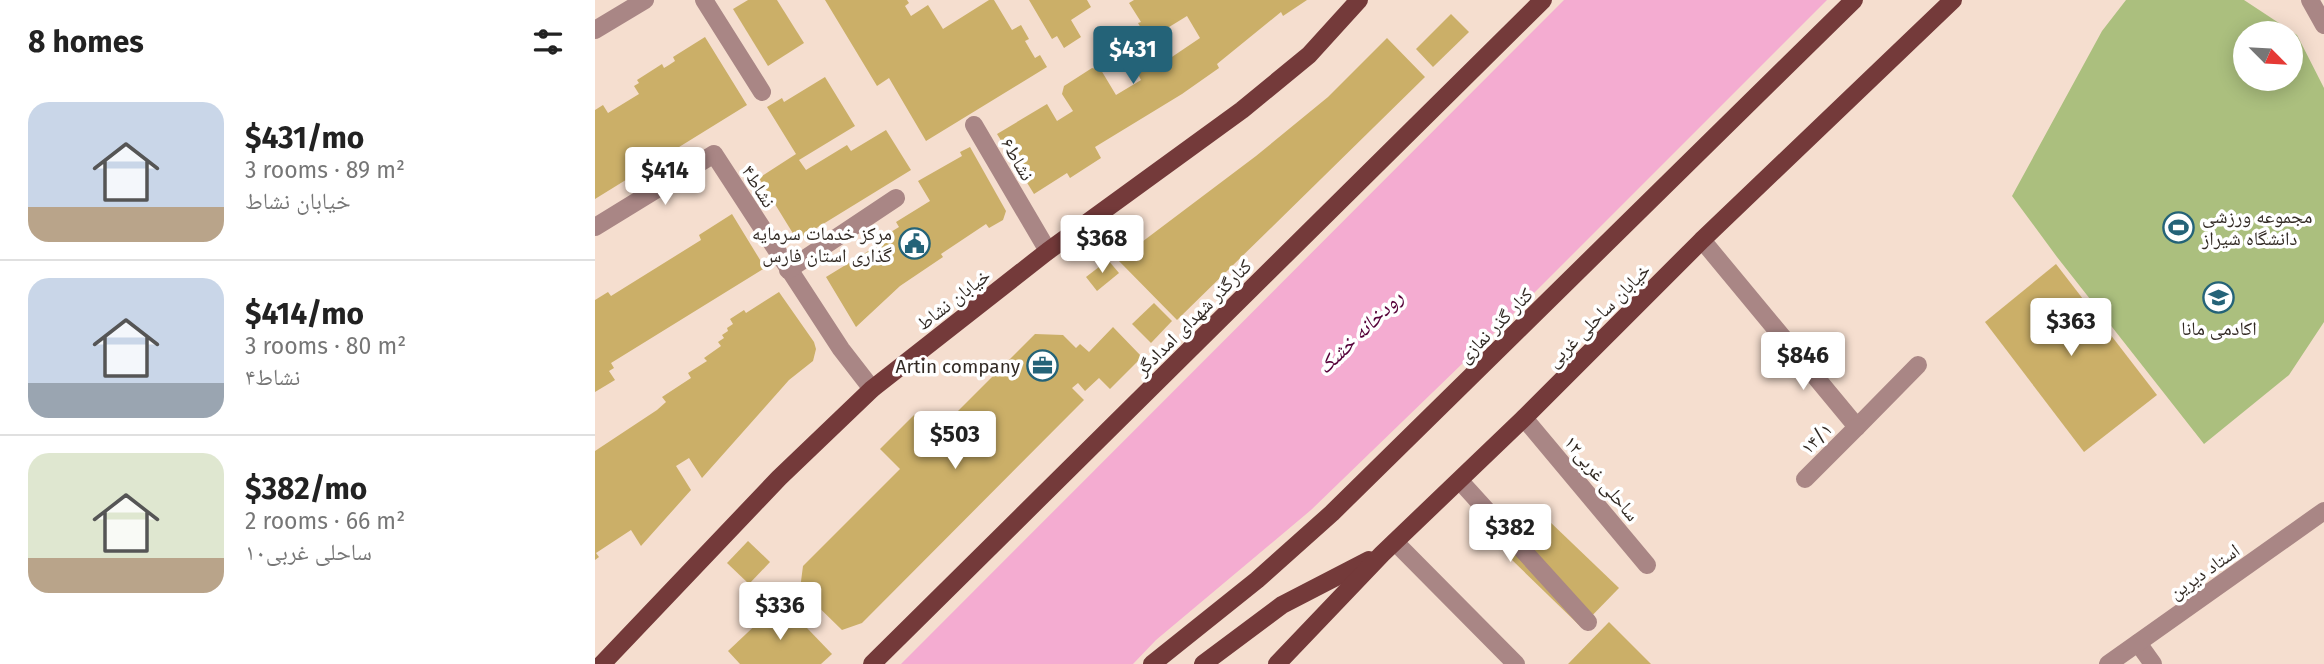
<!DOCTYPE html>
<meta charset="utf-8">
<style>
body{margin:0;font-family:"Fira Sans","Noto Naskh Arabic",sans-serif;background:#f2f2f2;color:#222;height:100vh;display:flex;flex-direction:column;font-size:26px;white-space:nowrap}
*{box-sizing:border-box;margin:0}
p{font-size:23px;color:#767676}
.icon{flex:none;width:38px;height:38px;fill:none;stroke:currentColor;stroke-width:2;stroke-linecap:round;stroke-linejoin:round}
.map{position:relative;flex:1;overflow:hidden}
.details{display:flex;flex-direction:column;background:#fff;width:595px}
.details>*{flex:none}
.needle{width:46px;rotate:114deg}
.buttons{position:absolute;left:1638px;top:21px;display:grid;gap:14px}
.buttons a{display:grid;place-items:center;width:70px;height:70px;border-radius:50%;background:#fff;box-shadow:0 4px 18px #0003;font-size:35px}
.price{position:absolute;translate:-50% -60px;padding:0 16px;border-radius:7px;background:#fff;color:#222;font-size:23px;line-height:46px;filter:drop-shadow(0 2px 4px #0008)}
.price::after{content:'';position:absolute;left:50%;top:42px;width:21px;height:16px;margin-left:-10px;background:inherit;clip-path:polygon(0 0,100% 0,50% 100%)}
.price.selected{background:#246378;color:#fff}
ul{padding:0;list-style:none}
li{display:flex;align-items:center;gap:21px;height:175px;padding:0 28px}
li+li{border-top:2px solid #e0e0e0}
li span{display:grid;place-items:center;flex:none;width:196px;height:140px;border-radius:21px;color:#555}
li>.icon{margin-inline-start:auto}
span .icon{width:84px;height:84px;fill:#fffc;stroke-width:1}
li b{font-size:30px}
h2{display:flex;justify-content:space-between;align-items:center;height:84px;padding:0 28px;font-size:30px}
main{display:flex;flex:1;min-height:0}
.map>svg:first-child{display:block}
.green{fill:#abbf7e;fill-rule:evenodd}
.water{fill:#f4acd1}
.building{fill:#cbaf68}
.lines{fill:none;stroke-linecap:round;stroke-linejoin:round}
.minor{stroke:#a98685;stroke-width:18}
.major{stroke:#743a3a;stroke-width:18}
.labels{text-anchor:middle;stroke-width:7;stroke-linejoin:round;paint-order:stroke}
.street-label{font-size:19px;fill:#322a24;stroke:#fff}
.poi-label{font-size:19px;fill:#322a24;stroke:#fff;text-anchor:end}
.water-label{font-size:21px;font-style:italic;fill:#550038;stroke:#fff}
</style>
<main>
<section class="details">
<h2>8 homes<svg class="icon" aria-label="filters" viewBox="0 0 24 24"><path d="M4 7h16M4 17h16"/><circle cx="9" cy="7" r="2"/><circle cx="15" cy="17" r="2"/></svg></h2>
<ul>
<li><span style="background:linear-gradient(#c9d6e8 75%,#b9a48a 0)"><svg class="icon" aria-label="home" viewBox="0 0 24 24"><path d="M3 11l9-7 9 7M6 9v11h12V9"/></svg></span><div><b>$431/mo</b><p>3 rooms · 89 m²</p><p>خیابان نشاط</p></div></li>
<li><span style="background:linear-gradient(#c9d6e8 75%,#9aa5b1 0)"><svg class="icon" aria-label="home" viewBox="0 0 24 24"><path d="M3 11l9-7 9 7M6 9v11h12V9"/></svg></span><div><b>$414/mo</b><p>3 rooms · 80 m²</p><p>نشاط۴</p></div></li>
<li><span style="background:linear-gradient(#dfe7d0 75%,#b9a48a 0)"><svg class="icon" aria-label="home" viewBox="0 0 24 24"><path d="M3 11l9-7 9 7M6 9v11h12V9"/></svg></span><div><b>$382/mo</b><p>2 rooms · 66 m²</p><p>ساحلی غربی۱۰</p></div></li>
</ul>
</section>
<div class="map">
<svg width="1729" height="664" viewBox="0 0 1729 664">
<rect width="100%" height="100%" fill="#f5decf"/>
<path class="green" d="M1531 0H1649L1702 35 1729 88V322L1694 375 1609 444 1462 257 1417 196 1507 31ZM1650 33H1696V79H1650Z"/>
<polygon class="water" points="969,0 1232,0 899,333 716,510 561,640 538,664 306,664"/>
<g class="building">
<polygon points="153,0 182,0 209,43 173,66 138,9"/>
<polygon points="230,0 312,0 314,3 310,6 316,16 333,5 348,29 394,0 399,0 417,30 426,25 434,39 430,41 440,58 445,55 452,67 331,141 294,78 282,86"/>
<polygon points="434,0 492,0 496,7 476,20 486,37 469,48 462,36 457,39"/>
<polygon points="539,0 712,0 688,16 686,12 622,64 624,68 587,94 500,147 506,158 475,178 472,173 439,194 402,134 452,104 462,121 478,111 467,94 469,86 497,68 506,70 521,95 546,80 543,74 565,60 568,63 605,38 592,16 553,40 543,23 546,22 534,3"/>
<polygon points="856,14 874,32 838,67 821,49"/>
<polygon points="110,37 152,105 0,199 0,110 8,105 13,113 44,94 39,86 44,83 42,80 67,64 69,68 74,65 80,61 78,57"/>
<polygon points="792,38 830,77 582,320 523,260 661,156 733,97"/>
<polygon points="230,77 260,126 204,160 211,170 252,145 256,151 291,130 316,170 202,240 164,178 201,154 172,107 187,98 189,102"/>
<polygon points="375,147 411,211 408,220 394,228 391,224 346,254 348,257 305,286 261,327 231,277 280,247 278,243 304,227 301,222 335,201 323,181 367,156 365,152"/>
<polygon points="137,214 170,268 16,363 19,368 14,371 20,380 0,392 0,300 13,292 16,296 106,240 104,235"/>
<polygon points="513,260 524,273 502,291 491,277"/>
<polygon points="1461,264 1562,395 1489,452 1390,322"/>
<polygon points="184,292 219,342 221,349 218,361 194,380 107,478 94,458 81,466 96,490 46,546 36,530 1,553 4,557 0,560 0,451 62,410 71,402 67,397 96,378 93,373 112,361 109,358 126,346 123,342 129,338 127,335 133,331 132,328 138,324 135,319 149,310 151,313"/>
<polygon points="559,303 577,321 556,343 537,324"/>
<polygon points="518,327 547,357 515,389 504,378 490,391 483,383 477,388 489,400 267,623 247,630 205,589 208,566 305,469 285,449 319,415 339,435 440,334 468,335 481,348 485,344 494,352"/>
<polygon points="953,520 1024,588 986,627 916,559"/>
<polygon points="153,541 175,562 154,584 132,563"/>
<polygon points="186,601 237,654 226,664 145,664 133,651"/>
<polygon points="1014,622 1056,664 973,664"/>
</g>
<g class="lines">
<g class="minor">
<polyline points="109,0 167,92"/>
<polyline points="1715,0 1729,25"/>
<polyline points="0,30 50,0"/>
<polyline points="379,125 453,251"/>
<polyline points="0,227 119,154 246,349 277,389"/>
<polyline points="1107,240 1262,427 1323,365"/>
<polyline points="193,270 301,198"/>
<polyline points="929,418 1052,565"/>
<polyline points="1210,479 1262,427"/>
<polyline points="865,481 993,622"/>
<polyline points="800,542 921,664"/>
<polyline points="1543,643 1558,664"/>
<polyline points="1513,664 1729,511"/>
</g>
<g class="major">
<polyline points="7,664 184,478 277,389 453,251 647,110 714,55 764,0"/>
<polyline points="277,664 948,0"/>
<polyline points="557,664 662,580 737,513 1259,0"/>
<polyline points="608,664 687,605 774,560"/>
<polyline points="682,664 787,554 929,418 1107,240 1358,0"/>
</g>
</g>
<defs>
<symbol id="stadium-ring" viewBox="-11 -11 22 22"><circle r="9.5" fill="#fff" stroke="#246378" stroke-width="1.5"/><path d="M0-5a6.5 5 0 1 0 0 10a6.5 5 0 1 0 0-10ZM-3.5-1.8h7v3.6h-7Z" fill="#246378"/></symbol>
<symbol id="civic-ring" viewBox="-11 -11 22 22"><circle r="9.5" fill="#fff" stroke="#246378" stroke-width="1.5"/><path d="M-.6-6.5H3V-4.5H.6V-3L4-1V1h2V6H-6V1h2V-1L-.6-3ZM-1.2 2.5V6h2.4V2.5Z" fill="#246378"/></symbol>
<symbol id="school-ring" viewBox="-11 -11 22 22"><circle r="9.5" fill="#fff" stroke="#246378" stroke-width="1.5"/><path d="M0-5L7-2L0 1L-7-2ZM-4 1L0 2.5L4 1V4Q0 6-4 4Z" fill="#246378"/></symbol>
<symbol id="office-ring" viewBox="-11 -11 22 22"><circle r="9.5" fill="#fff" stroke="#246378" stroke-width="1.5"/><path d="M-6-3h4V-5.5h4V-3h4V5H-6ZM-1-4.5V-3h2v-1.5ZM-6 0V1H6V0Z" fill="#246378"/></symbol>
</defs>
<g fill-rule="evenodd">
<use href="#stadium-ring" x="1566" y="210" width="35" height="35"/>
<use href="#civic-ring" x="302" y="226" width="35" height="35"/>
<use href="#school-ring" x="1606" y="280" width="35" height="35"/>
<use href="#office-ring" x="430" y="348" width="35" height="35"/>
</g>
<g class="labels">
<g class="street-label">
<text transform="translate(423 159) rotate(60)" y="7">نشاط۶</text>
<text transform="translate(164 186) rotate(58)" y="7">نشاط۴</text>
<text transform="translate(358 299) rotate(-38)" y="7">خیابان نشاط</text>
<text transform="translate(1003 315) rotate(-45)" y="7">خیابان ساحلی غربی</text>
<text transform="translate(598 317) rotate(-45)" y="7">کنارگذر شهدای امدادگر</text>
<text transform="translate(900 325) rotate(-45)" y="7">کنار گذر نمازی</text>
<text transform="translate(1221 438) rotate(-45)" y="7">۱۴/۱</text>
<text transform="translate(1007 478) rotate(50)" y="7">ساحلی غربی۱۲</text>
<text transform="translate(1609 571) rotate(-35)" y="7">استاد دیرین</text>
</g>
<g class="poi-label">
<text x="1607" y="223" text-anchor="start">مجموعه ورزشی<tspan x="1607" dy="22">دانشگاه شیراز</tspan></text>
<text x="297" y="240">مرکز خدمات سرمایه<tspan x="297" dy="22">گذاری استان فارس</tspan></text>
<text x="1624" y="335" text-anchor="middle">اکادمی مانا</text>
<text x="425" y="373">Artin company</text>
</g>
<g class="water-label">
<text transform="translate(765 332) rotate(-44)" y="7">رودخانه خشک</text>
</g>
</g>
</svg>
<div class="buttons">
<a><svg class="needle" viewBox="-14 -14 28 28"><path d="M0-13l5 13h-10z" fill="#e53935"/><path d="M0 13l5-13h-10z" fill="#767676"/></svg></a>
</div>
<b class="price selected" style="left:538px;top:86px">$431</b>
<b class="price" style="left:70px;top:207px">$414</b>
<b class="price" style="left:507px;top:275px">$368</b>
<b class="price" style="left:1476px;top:358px">$363</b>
<b class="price" style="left:1208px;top:392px">$846</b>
<b class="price" style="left:360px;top:471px">$503</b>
<b class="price" style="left:915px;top:564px">$382</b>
<b class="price" style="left:185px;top:642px">$336</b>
</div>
</main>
